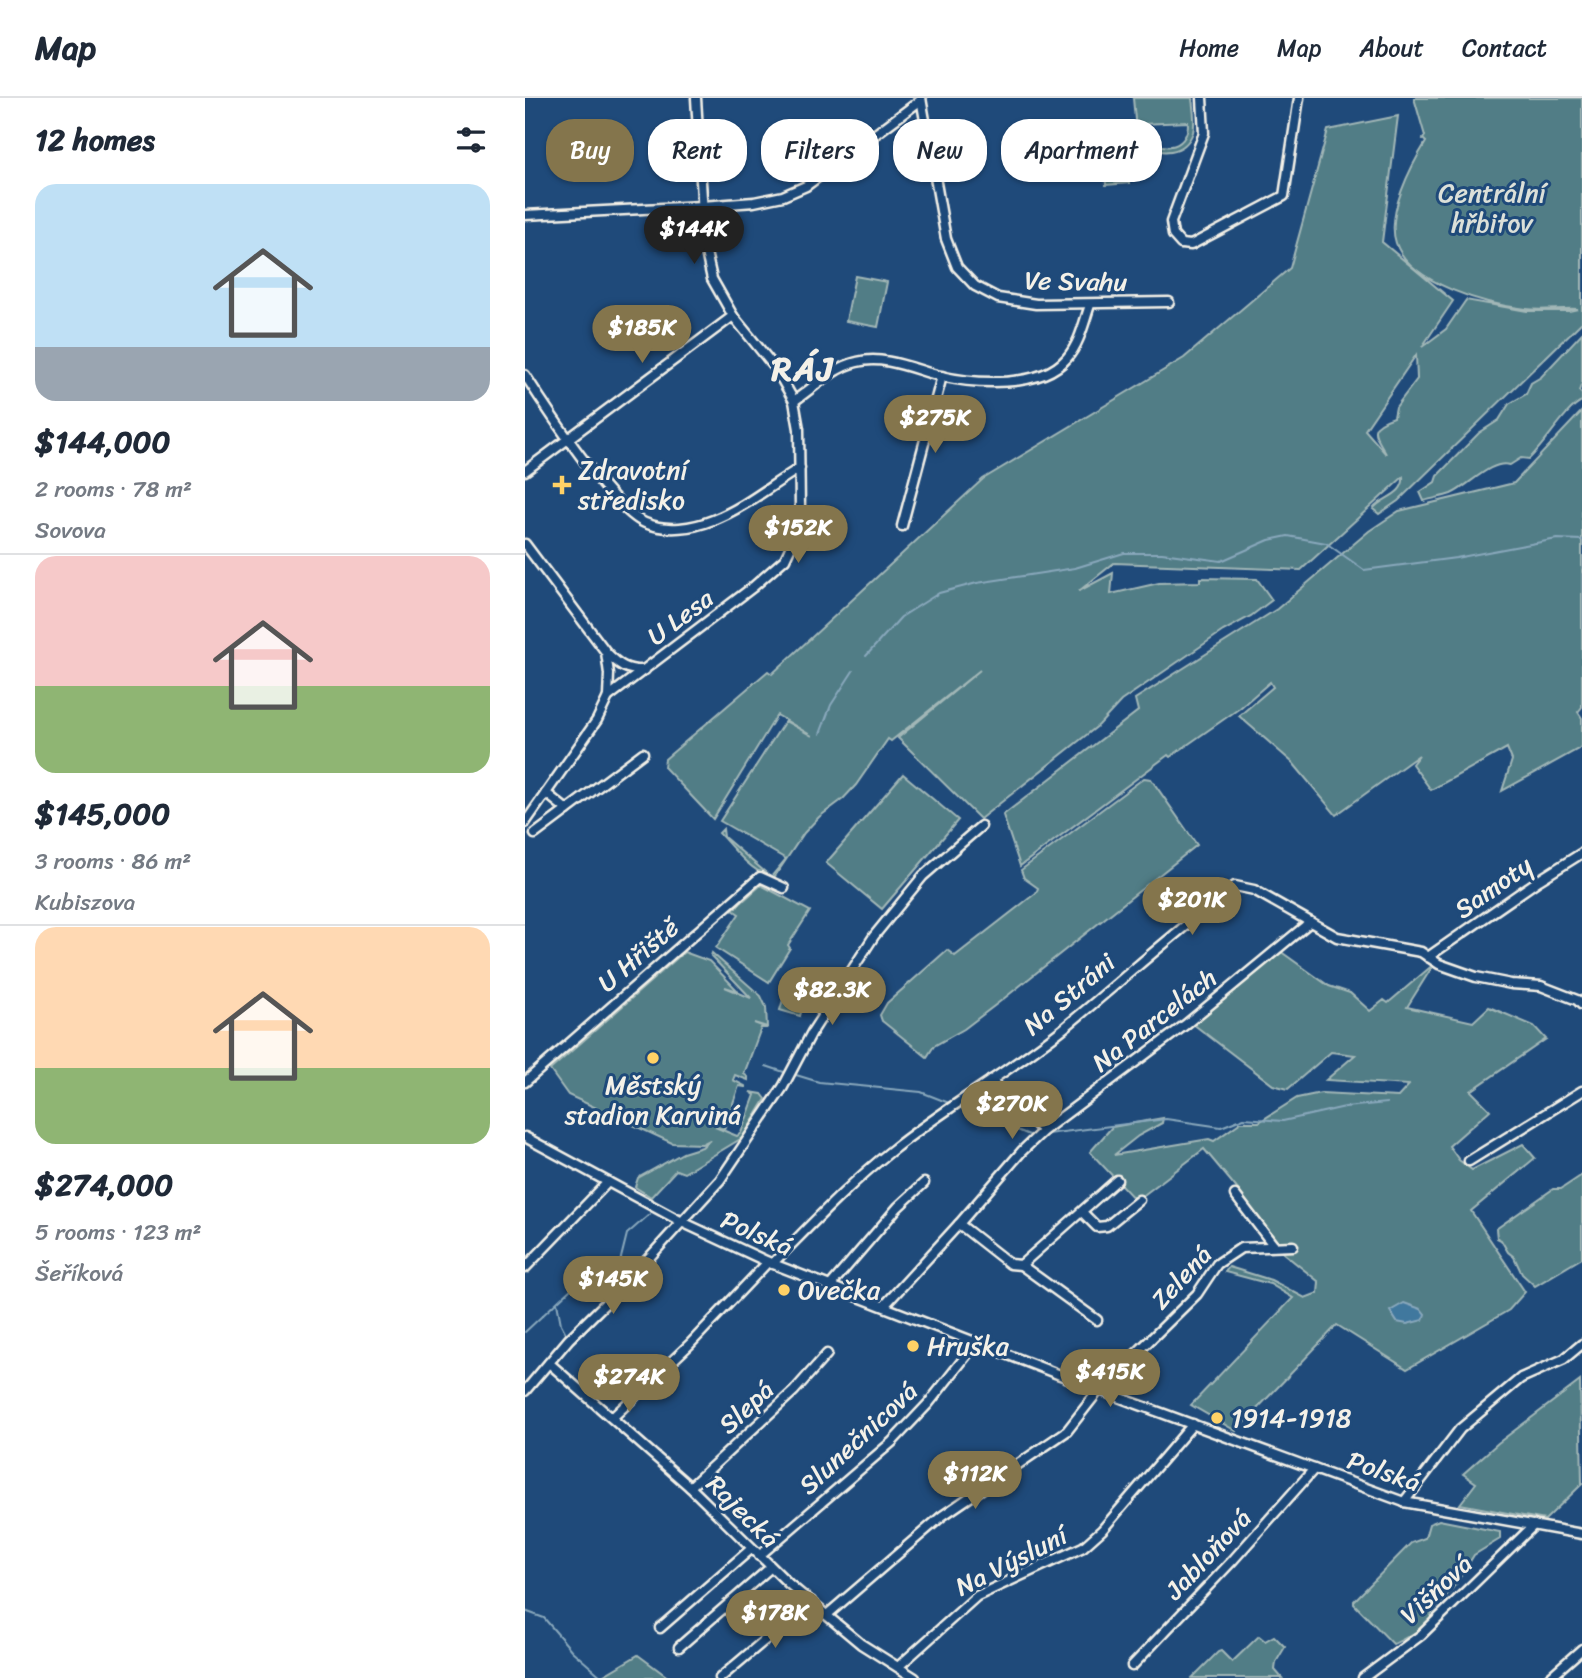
<!DOCTYPE html>
<meta charset="utf-8">
<style>
body{margin:0;font-family:Sriracha,sans-serif;background:#f6f6f7;color:#1f2937;height:100vh;display:flex;flex-direction:column;font-size:26px;white-space:nowrap}
*{box-sizing:border-box;margin:0}
p{font-size:23px;color:#747a83}
.icon{flex:none;width:38px;height:38px;fill:none;stroke:currentColor;stroke-width:2;stroke-linecap:round;stroke-linejoin:round}
.map{position:relative;flex:1;overflow:hidden}
.sheet{display:flex;flex-direction:column;background:#fff;width:525px}
.sheet>*{flex:none}
.hud{position:absolute;left:21px;top:21px;width:665px;height:63px;display:flex;gap:14px}
.price{position:absolute;translate:-50% -60px;padding:0 16px;border-radius:24px;background:#84754c;color:#fff;font-size:23px;line-height:46px;filter:drop-shadow(0 2px 4px #0008)}
.price::after{content:'';position:absolute;left:50%;top:42px;width:21px;height:16px;margin-left:-10px;background:inherit;clip-path:polygon(0 0,100% 0,50% 100%)}
.price.on{background:#222;color:#fff}
ul{padding:0;list-style:none}
li{display:grid;align-content:center;gap:14px;height:371px;padding:0 35px}
li+li{border-top:2px solid #e0e1e3}
li span{display:grid;place-items:center;height:217px;border-radius:21px;color:#555}
li>.icon{margin-inline-start:auto}
span .icon{width:126px;height:126px;fill:#fffc;stroke-width:1}
li b{font-size:30px}
h2{display:flex;justify-content:space-between;align-items:center;height:84px;padding:0 35px;font-size:30px}
.tag{padding:0 24px;border-radius:28px;background:#fff;box-shadow:0 2px 5px #0004;font-size:24px;line-height:63px}
.tag.on{background:#84754c;color:#fff}
header{display:flex;align-items:center;gap:42px;box-sizing:border-box;height:98px;padding:0 35px;background:#fff;border-bottom:2px solid #e0e1e3}
header strong{font-size:33px}
nav{display:flex;gap:38px;margin-inline-start:auto;font-size:24px}
main{display:flex;flex:1;min-height:0}
.map>svg:first-child{display:block}
.green{fill:#517d86;stroke:#a2b7b7;stroke-width:2;fill-rule:evenodd}
.water{fill:#41789e;stroke:#89a8bc;stroke-width:2}
.lines{fill:none;stroke-linecap:round;stroke-linejoin:round}
.stream{stroke:#89a8bc;stroke-width:2}
.minor-casing{stroke:#f4f1e8;stroke-width:13}
.minor{stroke:#1f4a7a;stroke-width:8}
.poi-dot{fill:#ffd166;stroke:#1f4a7a;stroke-width:2.5}
.labels{text-anchor:middle;stroke-width:6;stroke-linejoin:round;paint-order:stroke}
.park-label{font-size:26px;fill:#dce0d9;stroke:#1f4a7a}
.street-label{font-size:26px;fill:#f4f1e8;stroke:#1f4a7a}
.poi-label{font-size:26px;fill:#f4f1e8;stroke:#1f4a7a;text-anchor:start}
.district-label{font-size:33px;font-weight:bold;letter-spacing:2px;fill:#f4f1e8;stroke:#1f4a7a}
</style>
<header>
<strong>Map</strong>
<nav><a>Home</a><a>Map</a><a>About</a><a>Contact</a></nav>
</header>
<main>
<section class="sheet">
<h2>12 homes<svg class="icon" aria-label="filters" viewBox="0 0 24 24"><path d="M4 7h16M4 17h16"/><circle cx="9" cy="7" r="2"/><circle cx="15" cy="17" r="2"/></svg></h2>
<ul>
<li><span style="background:linear-gradient(#bfe0f5 75%,#9aa5b1 0)"><svg class="icon" aria-label="home" viewBox="0 0 24 24"><path d="M3 11l9-7 9 7M6 9v11h12V9"/></svg></span><div><b>$144,000</b><p>2 rooms · 78 m²</p><p>Sovova</p></div></li>
<li><span style="background:linear-gradient(#f6c9c9 60%,#8fb573 0)"><svg class="icon" aria-label="home" viewBox="0 0 24 24"><path d="M3 11l9-7 9 7M6 9v11h12V9"/></svg></span><div><b>$145,000</b><p>3 rooms · 86 m²</p><p>Kubiszova</p></div></li>
<li><span style="background:linear-gradient(#ffd9b3 65%,#8fb573 0)"><svg class="icon" aria-label="home" viewBox="0 0 24 24"><path d="M3 11l9-7 9 7M6 9v11h12V9"/></svg></span><div><b>$274,000</b><p>5 rooms · 123 m²</p><p>Šeříková</p></div></li>
</ul>
</section>
<div class="map">
<svg width="1057" height="1580" viewBox="0 0 1057 1580">
<rect width="100%" height="100%" fill="#1f4a7a"/>
<filter id="ink" filterUnits="userSpaceOnUse"><feTurbulence type="fractalNoise" baseFrequency=".0143" numOctaves="2"/><feDisplacementMap in="SourceGraphic" scale="14" xChannelSelector="R" yChannelSelector="G"/><feConvolveMatrix kernelMatrix="1 2 1 2 8 2 1 2 1" color-interpolation-filters="sRGB"/></filter>
<g filter="url(#ink)">
<g class="green">
<path d="M608 0H667C668 11 671 23 668 34 660 57 634 58 618 45L619 64 614 65ZM663 24C664 54 630 56 616 32V26Z"/>
<path d="M889 0H1057V224L873 403 854 416 848 411C857 399 880 397 878 379L776 472 589 465 554 493 588 475 586 496 634 485 675 484V480L732 481 747 502 726 518 698 533 596 603 574 627 455 721 373 640 455 572 366 643 363 641 331 687 318 701 294 719 279 735 248 781C225 772 210 753 194 735L198 731 199 739 246 779 261 761 195 723 260 623 287 638 252 617 188 721 139 669 140 661 243 573 247 576 458 381 659 260 765 170 803 32 873 18 857 144 928 203 897 249 921 231 941 202 1002 213H1044L1053 211C1038 210 1018 213 1001 211 963 207 885 186 871 145 861 116 886 68 901 44L898 41 900 38ZM891 257 892 281 871 309 869 319C838 330 852 337 861 356L840 332Z"/>
<polygon points="600,44 604,85 581,87 578,46"/>
<polygon points="330,178 362,184 353,229 321,223"/>
<path d="M1057 235V285L1054 293 1057 296V303C1043 308 1019 347 1004 361L996 360 985 367C966 361 943 389 926 396 918 399 908 400 899 403L895 394 910 384 912 378 954 335 974 322 984 306 1001 296 1006 285 1016 279Z"/>
<polygon points="1057,313 1057,609 1053,614 1057,620 1057,649 977,693 987,662 982,650 906,692 887,666 894,657 811,717 768,665 714,618 748,589 745,584 715,610 645,659 643,657 495,768 478,717 613,613 610,601 752,511 844,433 874,413 989,385"/>
<polygon points="378,676 433,722 357,811 301,765"/>
<polygon points="619,680 626,681 672,747 477,902 439,931 409,948 402,959 357,923 355,917 362,905 422,852 430,858 511,795 513,790 499,780 496,772"/>
<polygon points="236,787 285,813 263,847 265,850 244,884 191,850 214,816 208,812"/>
<polygon points="755,853 804,888 825,895 845,913 859,902 863,905 909,866 882,909 948,924 964,909 1009,928 1021,941 946,993 965,1012 924,1048 934,1062 947,1072 998,1046 1010,1060 946,1113 1000,1194 984,1212 882,1271 812,1227 711,1333 666,1307 768,1200 745,1186 700,1174 704,1169 746,1182 780,1200 793,1195 794,1184 752,1150 712,1095 714,1093 679,1051 611,1103 565,1054 587,1029 638,1020 637,1025 613,1038 589,1057 684,1041 689,1043 716,1024 734,1024 772,1000 796,995 873,999 884,987 801,982 830,957 806,954 763,991 748,987 668,926"/>
<polygon points="159,854 184,863 213,893 200,889 226,900 186,858 187,855 236,898 241,909 242,929 229,925 242,930 236,930 219,976 223,979 223,982 210,977 208,982 220,988 220,989 214,988 199,1031 190,1029 212,1038 216,1035 230,997 225,994 237,996 241,1001 217,1040 159,1075 151,1072 126,1099 110,1089 113,1080 158,1055 177,1049 185,1042 177,1046 147,1045 43,997 25,972"/>
<polygon points="263,884 283,890 275,918 255,912"/>
<polygon points="1057,1077 1057,1160 1010,1188 997,1176 989,1159 983,1154 976,1142 972,1140 971,1131 1028,1091 1036,1091"/>
<polygon points="1055,1283 1057,1386 1020,1422 935,1406 951,1385 938,1376 973,1345"/>
<path d="M914 1422 975 1434V1441L949 1457 931 1486 907 1515 903 1527C898 1530 872 1545 868 1546L829 1506V1503L886 1445 900 1440 904 1426Z"/>
<polygon points="734,1538 740,1543 749,1538 760,1549 751,1564 750,1572 757,1580 667,1580 693,1554 696,1553 707,1564"/>
<polygon points="113,1557 144,1580 74,1580"/>
</g>
<polygon class="water" points="879,1205 896,1211 900,1216 898,1222 882,1226 872,1224 865,1213"/>
<g class="lines">
<g class="stream">
<polyline points="341,558 376,519 414,495 452,485 550,470 599,455 637,455 696,463 744,442 763,438 801,445 839,472 931,460 1032,441 1057,442"/>
<polyline points="295,636 306,607 328,573"/>
<polyline points="241,968 259,974"/>
<polyline points="271,977 294,984 396,994 424,1005"/>
<polyline points="437,1010 507,1038"/>
<polyline points="522,1036 641,1021 696,1029 719,1020 758,1023 820,1009 862,1005"/>
<polyline points="32,1205 36,1226 43,1239"/>
<polyline points="0,1234 48,1189 91,1180 102,1136 125,1116"/>
<polyline points="0,1513 19,1520 47,1553 78,1580"/>
</g>
<defs>
<g id="minor">
<polyline points="396,0 421,141 432,169 450,188 473,200 511,206 644,204"/>
<polyline points="677,0 679,35 646,124 648,137 656,146 666,147 759,98 774,0"/>
<polyline points="0,117 177,108 229,104 258,98 281,88 396,2"/>
<path d="M0 277C21 310 88 412 120 425 142 434 168 430 188 422 221 409 246 387 275 370"/>
<path d="M269 303C288 290 309 269 332 264 360 257 388 271 415 278 450 286 516 291 542 260 555 245 559 224 565 207"/>
<polyline points="0,373 208,218"/>
<polyline points="377,428 417,278"/>
<polyline points="0,446 81,554 84,576 83,599 72,622 0,725"/>
<path d="M81 554C94 567 101 573 120 572"/>
<polyline points="83,599 228,489 260,461 271,437 275,411 274,331 269,303 251,271 208,218 187,181 180,150 171,0"/>
<polyline points="21,695 42,712"/>
<polyline points="10,736 118,655"/>
<polyline points="903,859 1014,782 1057,755"/>
<polyline points="466,982 518,1033"/>
<polyline points="0,984 235,779 259,790"/>
<polyline points="0,1039 157,1124 243,1164 574,1292 879,1404 1057,1436"/>
<polyline points="944,1063 1057,993"/>
<polyline points="710,1097 749,1148"/>
<polyline points="557,1114 572,1129 582,1128 614,1102"/>
<polyline points="434,1126 485,1166 496,1167 592,1082"/>
<path d="M247 1166C286 1127 323 1087 366 1053 421 1009 484 974 539 930 596 883 651 833 710 788L729 792 812 839 896 854 914 866 951 879 986 886 1016 888 1052 902 1057 907"/>
<polyline points="496,1167 572,1222"/>
<polyline points="0,1170 83,1084"/>
<polyline points="305,1188 373,1109 399,1085"/>
<polyline points="359,1208 434,1126 497,1053 518,1033 660,927 785,824"/>
<polyline points="24,1265 165,1389 264,1486 336,1546 390,1580"/>
<polyline points="0,1293 44,1241 101,1185 195,1082 258,989 287,934 349,838 398,778 456,728"/>
<polyline points="87,1320 165,1246 243,1164"/>
<polyline points="165,1389 269,1293 302,1256"/>
<polyline points="879,1404 935,1331 996,1280 1039,1261 1057,1246"/>
<polyline points="234,1458 367,1344 403,1306 452,1244"/>
<polyline points="303,1516 417,1418 542,1333 574,1292 672,1196 692,1166 716,1150 768,1148"/>
<polyline points="135,1530 226,1451"/>
<polyline points="154,1549 245,1470"/>
<polyline points="607,1568 708,1462 789,1371"/>
<polyline points="373,1569 452,1498 558,1449 577,1432 668,1326"/>
<polyline points="195,1580 286,1503"/>
<polyline points="838,1580 896,1537 1009,1427"/>
<polyline points="1024,1580 1057,1551"/>
</g>
</defs>
<use href="#minor" class="minor-casing"/>
<use href="#minor" class="minor"/>
</g>
</g>
<g class="poi-dot">
<path d="M33.5 376.5h7v7h7v7h-7v7h-7v-7h-7v-7h7z"/>
<circle cx="128" cy="960" r="7"/>
<circle cx="259" cy="1192" r="7"/>
<circle cx="388" cy="1248" r="7"/>
<circle cx="692" cy="1320" r="7"/>
</g>
<g class="labels">
<g class="park-label">
<text x="967" y="104">Centrální<tspan x="967" dy="30">hřbitov</tspan></text>
</g>
<g class="street-label">
<text transform="translate(551 183) rotate(1)" y="9">Ve Svahu</text>
<text transform="translate(155 519) rotate(-37)" y="9">U Lesa</text>
<text transform="translate(968 789) rotate(-35)" y="9">Samoty</text>
<text transform="translate(113 857) rotate(-41)" y="9">U Hřiště</text>
<text transform="translate(544 896) rotate(-40)" y="9">Na Stráni</text>
<text transform="translate(629 922) rotate(-38)" y="9">Na Parcelách</text>
<text transform="translate(232 1135) rotate(24)" y="9">Polská</text>
<text transform="translate(656 1179) rotate(-47)" y="9">Zelená</text>
<text transform="translate(221 1309) rotate(-43)" y="9">Slepá</text>
<text transform="translate(333 1340) rotate(-43)" y="9">Slunečnicová</text>
<text transform="translate(859 1373) rotate(19)" y="9">Polská</text>
<text transform="translate(218 1413) rotate(45)" y="9">Rajecká</text>
<text transform="translate(683 1456) rotate(-47)" y="9">Jabloňová</text>
<text transform="translate(486 1463) rotate(-27)" y="9">Na Výsluní</text>
<text transform="translate(911 1491) rotate(-43)" y="9">Višňová</text>
</g>
<g class="poi-label">
<text x="53" y="381">Zdravotní<tspan x="53" dy="30">středisko</tspan></text>
<text x="128" y="996" text-anchor="middle">Městský<tspan x="128" dy="30">stadion Karviná</tspan></text>
<text x="273" y="1201">Ovečka</text>
<text x="402" y="1257">Hruška</text>
<text x="706" y="1329">1914-1918</text>
</g>
<g class="district-label">
<text x="278" y="282">RÁJ</text>
</g>
</g>
</svg>
<b class="price on" style="left:169px;top:168px">$144K</b>
<b class="price" style="left:117px;top:267px">$185K</b>
<b class="price" style="left:410px;top:357px">$275K</b>
<b class="price" style="left:273px;top:467px">$152K</b>
<b class="price" style="left:667px;top:839px">$201K</b>
<b class="price" style="left:307px;top:929px">$82.3K</b>
<b class="price" style="left:487px;top:1043px">$270K</b>
<b class="price" style="left:88px;top:1218px">$145K</b>
<b class="price" style="left:585px;top:1311px">$415K</b>
<b class="price" style="left:104px;top:1316px">$274K</b>
<b class="price" style="left:450px;top:1413px">$112K</b>
<b class="price" style="left:250px;top:1552px">$178K</b>
<div class="hud">
<a class="tag on">Buy</a>
<a class="tag">Rent</a>
<a class="tag">Filters</a>
<a class="tag">New</a>
<a class="tag">Apartment</a>
</div>
</div>
</main>
